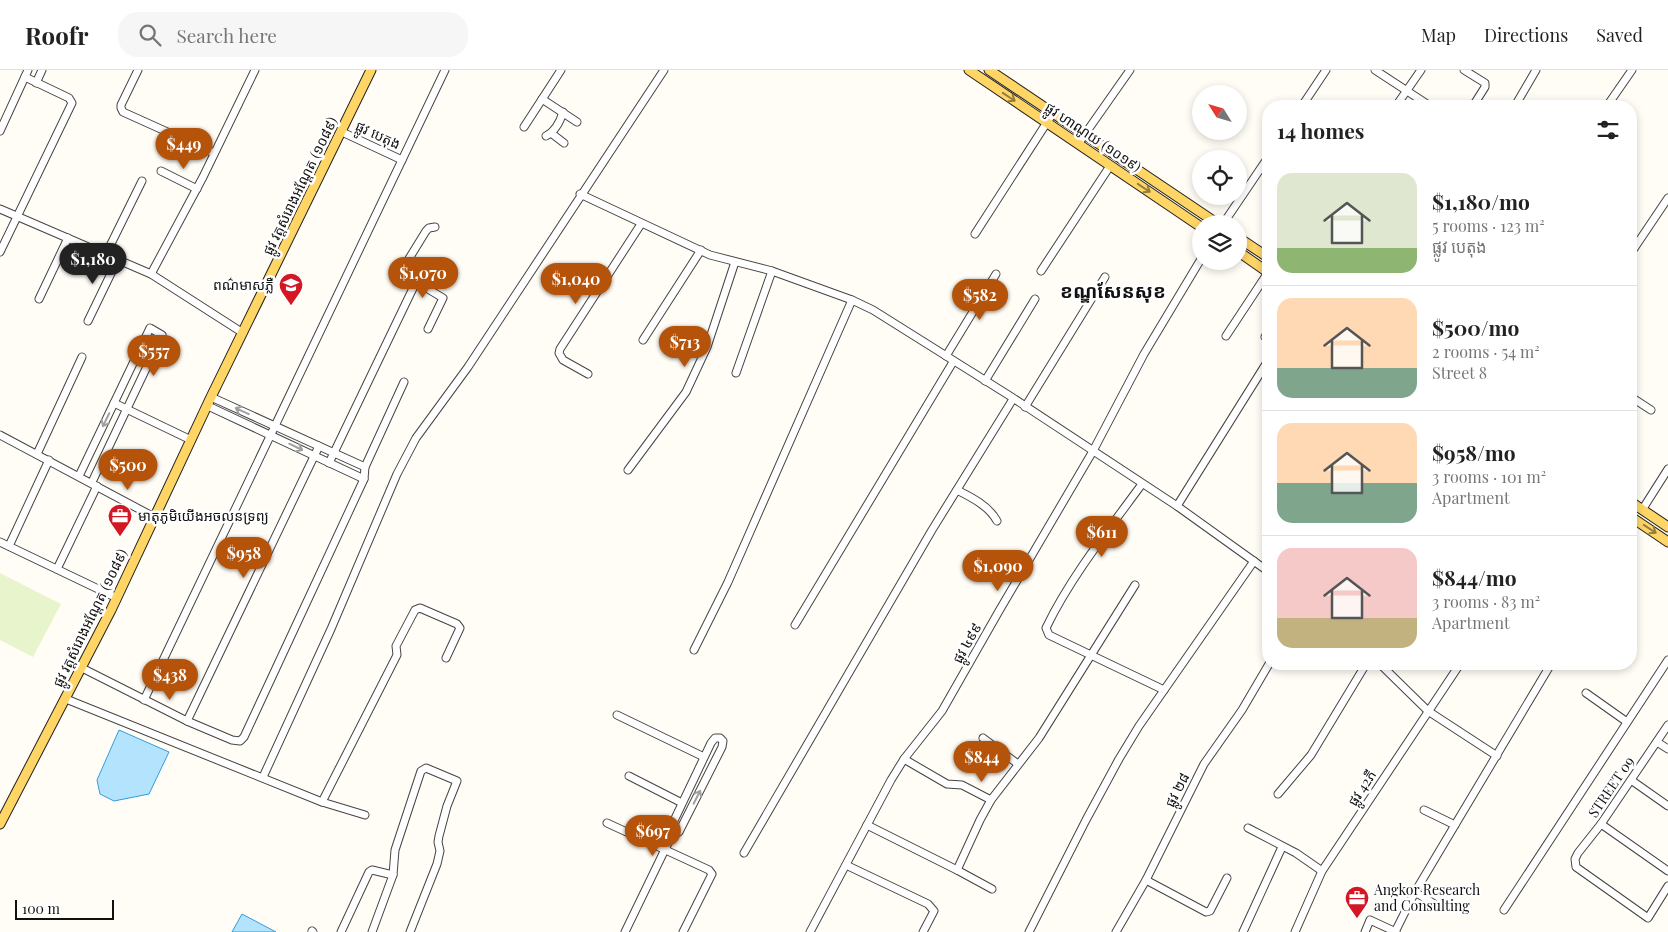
<!DOCTYPE html>
<meta charset="utf-8">
<style>
body{margin:0;font-family:"Playfair Display","Noto Sans Khmer",serif;background:#f6f6f6;color:#222;height:100vh;display:flex;flex-direction:column;font-size:19px;white-space:nowrap}
*{box-sizing:border-box;margin:0}
p{font-size:16px;color:#767676}
.icon{flex:none;width:28px;height:28px;fill:none;stroke:currentColor;stroke-width:2;stroke-linecap:round;stroke-linejoin:round}
.map{position:relative;flex:1;overflow:hidden}
.sheet{position:absolute;left:1262px;top:30px;width:375px;height:570px;display:flex;flex-direction:column;background:#fff;border-radius:20px;box-shadow:0 2px 8px #0003}
.sheet>*{flex:none}
.needle{width:32px;rotate:307deg}
.buttons{position:absolute;left:1192px;top:15px;display:grid;gap:10px}
.buttons a{display:grid;place-items:center;width:55px;height:55px;border-radius:50%;background:#fff;box-shadow:0 2px 8px #0003;font-size:25px}
.scale{position:absolute;left:15px;bottom:12px;width:99px;box-sizing:border-box;padding-left:5px;border:2px solid #111;border-top:0;font-size:14px;line-height:18px;white-space:nowrap;color:#111;-webkit-text-stroke:4px #fff;paint-order:stroke}
.price{position:absolute;translate:-50% -42px;padding:0 11px;border-radius:18px;background:#b45309;color:#fff;font-size:16px;line-height:32px;filter:drop-shadow(0 1px 2px #0008)}
.price::after{content:'';position:absolute;left:50%;top:30px;width:15px;height:11px;margin-left:-8px;background:inherit;clip-path:polygon(0 0,100% 0,50% 100%)}
.price.current{background:#222;color:#fff}
ul{padding:0;list-style:none}
li{display:flex;align-items:center;gap:15px;height:125px;padding:0 15px}
li+li{border-top:1px solid #e0e0e0}
li span{display:grid;place-items:center;flex:none;width:140px;height:100px;border-radius:15px;color:#555}
li>.icon{margin-inline-start:auto}
span .icon{width:60px;height:60px;fill:#fffc;stroke-width:1}
li b{font-size:21px}
h2{display:flex;justify-content:space-between;align-items:center;height:60px;padding:0 15px;font-size:21px}
header{display:flex;align-items:center;gap:30px;box-sizing:border-box;height:70px;padding:0 25px;background:#fff;border-bottom:1px solid #e0e0e0}
header strong{font-size:24px}
nav{display:flex;gap:28px;margin-inline-start:auto;font-size:18px}
.search{width:350px;height:45px;background:#f6f6f6;display:flex;align-items:center;gap:12px;box-sizing:border-box;padding:0 18px;border-radius:20px;color:#767676;font-size:19px}
.map>svg:first-child{display:block}
.pitch{fill:#e8f5cc}
.water{fill:#b3e3fd;stroke:#319ddc}
.lines{fill:none;stroke-linecap:round;stroke-linejoin:round}
.minor-casing{stroke:#444;stroke-width:9}
.major-casing{stroke:#222;stroke-width:11}
.minor{stroke:#fff;stroke-width:7}
.major{stroke:#ffd565;stroke-width:9}
.oneway{stroke:#947d3f}
.oneway2{stroke:#a0a0a0}
.labels{text-anchor:middle;stroke-width:5;stroke-linejoin:round;paint-order:stroke}
.street-label{font-size:14px;fill:#111;stroke:#fff}
.poi-label{font-size:14px;fill:#111;stroke:#fff;text-anchor:start}
.district-label{font-size:19px;font-weight:bold;fill:#111;stroke:#fff}
</style>
<header>
<strong>Roofr</strong>
<div class="search"><svg class="icon" aria-label="search" viewBox="0 0 24 24"><circle cx="10" cy="10" r="6"/><path d="M15 15l6 6"/></svg>Search here</div>
<nav><a>Map</a><a>Directions</a><a>Saved</a></nav>
</header>
<div class="map">
<svg width="1668" height="862" viewBox="0 0 1668 862">
<rect width="100%" height="100%" fill="#fffdf5"/>
<polygon class="pitch" points="0,503 61,534 33,587 0,570"/>
<g class="water">
<polygon points="119,660 169,682 149,724 114,731 100,724 97,710"/>
<polygon points="242,844 276,862 232,862"/>
</g>
<g class="lines">
<defs>
<g id="minor">
<polyline points="138,0 121,35 121,38 123,42 214,83"/>
<polyline points="1375,0 1430,36"/>
<polyline points="1464,0 1485,13 1485,17 1473,36"/>
<polyline points="36,13 42,0"/>
<polyline points="542,29 577,52"/>
<polyline points="1302,36 1326,0"/>
<polyline points="1396,36 1421,0"/>
<polyline points="1515,36 1536,0"/>
<polyline points="1607,36 1632,0"/>
<polyline points="524,57 561,0"/>
<polyline points="0,61 28,0"/>
<polyline points="342,62 402,90"/>
<polyline points="551,63 564,73"/>
<path d="M546 66C554 62 560 52 563 42"/>
<polyline points="1078,74 1130,0"/>
<polyline points="161,101 197,119"/>
<polyline points="580,124 710,185 772,201 852,230 873,240 1010,326 1177,436 1269,502"/>
<polyline points="0,139 151,204 243,263"/>
<polyline points="1223,154 1269,86"/>
<polyline points="975,164 1053,43"/>
<polyline points="0,182 72,33 69,28 25,7"/>
<polyline points="1631,183 1668,128"/>
<polyline points="106,184 142,111"/>
<polyline points="1041,201 1110,96"/>
<polyline points="151,204 203,107 255,0"/>
<polyline points="39,229 68,168"/>
<polyline points="88,251 118,189"/>
<polyline points="428,259 443,228 403,204 402,200 426,161 429,158 435,157"/>
<polyline points="1226,266 1269,201"/>
<polyline points="1265,267 1269,260"/>
<polyline points="643,270 701,180"/>
<polyline points="946,286 996,204"/>
<polyline points="736,303 772,201"/>
<polyline points="588,304 563,290 559,283 560,279 641,154"/>
<polyline points="985,311 1035,229"/>
<polyline points="211,327 365,397"/>
<polyline points="1631,327 1651,340"/>
<polyline points="114,333 191,370"/>
<polyline points="208,336 364,409"/>
<polyline points="1025,337 1105,207"/>
<polyline points="0,365 154,447"/>
<polyline points="37,384 82,287"/>
<polyline points="329,393 416,212"/>
<polyline points="628,400 686,322 707,277 735,192"/>
<polyline points="79,406 150,258 162,265 92,412"/>
<path d="M1142 414C1109 459 1070 508 1046 558L1049 565 1164 620"/>
<path d="M957 420C971 427 989 436 997 451"/>
<polyline points="1177,436 1269,289"/>
<polyline points="1642,440 1668,399"/>
<polyline points="1631,457 1636,450"/>
<polyline points="0,472 117,528"/>
<polyline points="9,476 49,390"/>
<polyline points="57,499 97,416"/>
<polyline points="795,555 953,292"/>
<polyline points="694,580 728,512 852,230"/>
<polyline points="1380,594 1428,641 1497,686"/>
<polyline points="82,598 187,651 232,670 240,671 244,667 364,409 365,397 404,312"/>
<polyline points="1586,623 1627,652"/>
<polyline points="66,629 322,732 365,745"/>
<polyline points="144,630 445,0"/>
<polyline points="617,645 704,687"/>
<polyline points="187,651 319,376"/>
<polyline points="1668,655 1601,754 1578,783 1575,789 1576,797 1648,848 1668,816"/>
<polyline points="983,668 1018,694"/>
<polyline points="1657,672 1668,679"/>
<polyline points="904,689 947,714 962,715 991,730"/>
<polyline points="629,706 682,733"/>
<polyline points="263,707 331,559 397,404 416,368 468,297 664,0"/>
<polyline points="1631,710 1668,736"/>
<polyline points="1278,724 1311,685 1366,594"/>
<polyline points="322,732 397,585 396,576 415,540 420,538 457,554 460,558 446,588"/>
<polyline points="1424,740 1455,755"/>
<polyline points="607,753 709,800 712,804 683,862"/>
<polyline points="1601,754 1668,801"/>
<polyline points="867,755 957,800 980,750 991,730 1039,668 1135,515"/>
<polyline points="1248,758 1296,783 1322,801"/>
<polyline points="744,783 932,460 1013,329"/>
<polyline points="846,795 928,834 934,841 923,862"/>
<polyline points="957,800 992,819"/>
<polyline points="1146,810 1206,842 1210,841 1227,808"/>
<polyline points="1415,822 1436,835"/>
<polyline points="1504,840 1668,590"/>
<polyline points="312,861 313,862"/>
<polyline points="341,862 369,802 372,800 393,805"/>
<polyline points="372,862 393,805 395,780 421,701 426,698 457,711 447,736 439,766 438,772 440,781 437,794 410,862"/>
<polyline points="625,862 671,767 679,762 722,677 723,671 720,668 715,668 711,673 670,759 671,767"/>
<polyline points="810,862 891,710 904,689 942,641 999,541 1093,381 1144,284 1201,189"/>
<polyline points="1029,862 1086,750 1119,689 1139,656 1254,491"/>
<polyline points="1116,862 1146,810 1204,694 1242,640 1269,594"/>
<polyline points="1243,862 1282,777"/>
<polyline points="1295,862 1322,801 1460,594"/>
<polyline points="1365,862 1370,850 1396,862"/>
<polyline points="1395,862 1415,822 1551,594"/>
</g>
<g id="major">
<polyline points="969,0 1201,157"/>
<polyline points="989,0 1218,154"/>
<polyline points="1239,168 1269,188"/>
<polyline points="1239,182 1269,203"/>
<polyline points="1631,432 1668,457"/>
<polyline points="1631,447 1668,472"/>
<polyline points="0,754 111,540 211,327 371,0"/>
</g>
</defs>
<use href="#minor" class="minor-casing"/>
<use href="#major" class="major-casing"/>
<use href="#minor" class="minor"/>
<use href="#major" class="major"/>
</g>
<defs><path id="oneway-shaft" d="M-6 0H5M1.5-3L5.5 0L1.5 3" fill="none" stroke-width="1.6" stroke-linecap="round" stroke-linejoin="round" transform="scale(1.25)"/></defs>
<g class="oneway">
<use href="#oneway-shaft" transform="translate(1009 27) rotate(34)"/>
<use href="#oneway-shaft" transform="translate(1144 118) rotate(34)"/>
<use href="#oneway-shaft" transform="translate(1650 459) rotate(34)"/>
</g>
<g class="oneway2">
<use href="#oneway-shaft" transform="translate(242 341) rotate(-155)"/>
<use href="#oneway-shaft" transform="translate(106 350) rotate(116)"/>
<use href="#oneway-shaft" transform="translate(296 377) rotate(26)"/>
<use href="#oneway-shaft" transform="translate(697 727) rotate(-63)"/>
</g>
<defs>
<symbol id="school-pin" viewBox="-11 -11 22 30"><path d="M0 17L-7.5 6A9.5 9.5 0 1 1 7.5 6Z" fill="#d31725" stroke="#fff"/><path d="M0-5L7-2L0 1L-7-2ZM-4 1L0 2.5L4 1V4Q0 6-4 4Z" fill="#fff"/></symbol>
<symbol id="office-pin" viewBox="-11 -11 22 30"><path d="M0 17L-7.5 6A9.5 9.5 0 1 1 7.5 6Z" fill="#d31725" stroke="#fff"/><path d="M-6-3h4V-5.5h4V-3h4V5H-6ZM-1-4.5V-3h2v-1.5ZM-6 0V1H6V0Z" fill="#fff"/></symbol>
</defs>
<g fill-rule="evenodd">
<use href="#school-pin" x="277" y="201" width="28" height="38"/>
<use href="#office-pin" x="106" y="432" width="28" height="38"/>
<use href="#office-pin" x="1343" y="814" width="28" height="38"/>
</g>
<g class="labels">
<g class="street-label">
<text transform="translate(378 65) rotate(25)" y="5">ផ្លូវ បេតុង</text>
<text transform="translate(1093 67) rotate(34)" y="5">ផ្លូវ ហាណូយ (១០១៩)</text>
<text transform="translate(300 116) rotate(-64)" y="5">ផ្លូវ វត្តសំរោងអណ្ដែត (១០៨៩)</text>
<text transform="translate(90 548) rotate(-64)" y="5">ផ្លូវ វត្តសំរោងអណ្ដែត (១០៨៩)</text>
<text transform="translate(967 573) rotate(-61)" y="5">ផ្លូវ ៤៩៩</text>
<text transform="translate(1611 717) rotate(-56)" y="5">STREET 09</text>
<text transform="translate(1362 718) rotate(-57)" y="5">ផ្លូវ 42ភី</text>
<text transform="translate(1177 720) rotate(-63)" y="5">ផ្លូវ ២៨</text>
</g>
<g class="poi-label">
<text x="274" y="220" text-anchor="end">ពណ៌មាសភ្លឺ</text>
<text x="138" y="451">មាតុភូមិយើងអចលនទ្រព្យ</text>
<text x="1374" y="825">Angkor Research<tspan x="1374" dy="16">and Consulting</tspan></text>
</g>
<g class="district-label">
<text x="1113" y="228">ខណ្ឌសែនសុខ</text>
</g>
</g>
</svg>
<div class="buttons">
<a><svg class="needle" viewBox="-14 -14 28 28"><path d="M0-13l5 13h-10z" fill="#e53935"/><path d="M0 13l5-13h-10z" fill="#767676"/></svg></a>
<a><svg class="icon" aria-label="locate" viewBox="0 0 24 24"><circle cx="12" cy="12" r="6"/><path d="M12 2v4M12 18v4M2 12h4M18 12h4"/></svg></a>
<a><svg class="icon" aria-label="layers" viewBox="0 0 24 24"><path d="M12 4l9 5-9 5-9-5zM3 14l9 5 9-5"/></svg></a>
</div>
<div class="scale">100 m</div>
<b class="price" style="left:184px;top:100px">$449</b>
<b class="price current" style="left:93px;top:215px">$1,180</b>
<b class="price" style="left:423px;top:229px">$1,070</b>
<b class="price" style="left:576px;top:235px">$1,040</b>
<b class="price" style="left:980px;top:251px">$582</b>
<b class="price" style="left:685px;top:298px">$713</b>
<b class="price" style="left:154px;top:307px">$557</b>
<b class="price" style="left:128px;top:421px">$500</b>
<b class="price" style="left:1102px;top:488px">$611</b>
<b class="price" style="left:244px;top:509px">$958</b>
<b class="price" style="left:998px;top:522px">$1,090</b>
<b class="price" style="left:170px;top:631px">$438</b>
<b class="price" style="left:982px;top:713px">$844</b>
<b class="price" style="left:653px;top:787px">$697</b>
<section class="sheet">
<h2>14 homes<svg class="icon" aria-label="filters" viewBox="0 0 24 24"><path d="M4 7h16M4 17h16"/><circle cx="9" cy="7" r="2"/><circle cx="15" cy="17" r="2"/></svg></h2>
<ul>
<li><span style="background:linear-gradient(#dfe7d0 75%,#8fb573 0)"><svg class="icon" aria-label="home" viewBox="0 0 24 24"><path d="M3 11l9-7 9 7M6 9v11h12V9"/></svg></span><div><b>$1,180/mo</b><p>5 rooms · 123 m²</p><p>ផ្លូវ បេតុង</p></div></li>
<li><span style="background:linear-gradient(#ffd9b3 70%,#7fa58c 0)"><svg class="icon" aria-label="home" viewBox="0 0 24 24"><path d="M3 11l9-7 9 7M6 9v11h12V9"/></svg></span><div><b>$500/mo</b><p>2 rooms · 54 m²</p><p>Street 8</p></div></li>
<li><span style="background:linear-gradient(#ffd9b3 60%,#7fa58c 0)"><svg class="icon" aria-label="home" viewBox="0 0 24 24"><path d="M3 11l9-7 9 7M6 9v11h12V9"/></svg></span><div><b>$958/mo</b><p>3 rooms · 101 m²</p><p>Apartment</p></div></li>
<li><span style="background:linear-gradient(#f6c9c9 70%,#c2b280 0)"><svg class="icon" aria-label="home" viewBox="0 0 24 24"><path d="M3 11l9-7 9 7M6 9v11h12V9"/></svg></span><div><b>$844/mo</b><p>3 rooms · 83 m²</p><p>Apartment</p></div></li>
</ul>
</section>
</div>
